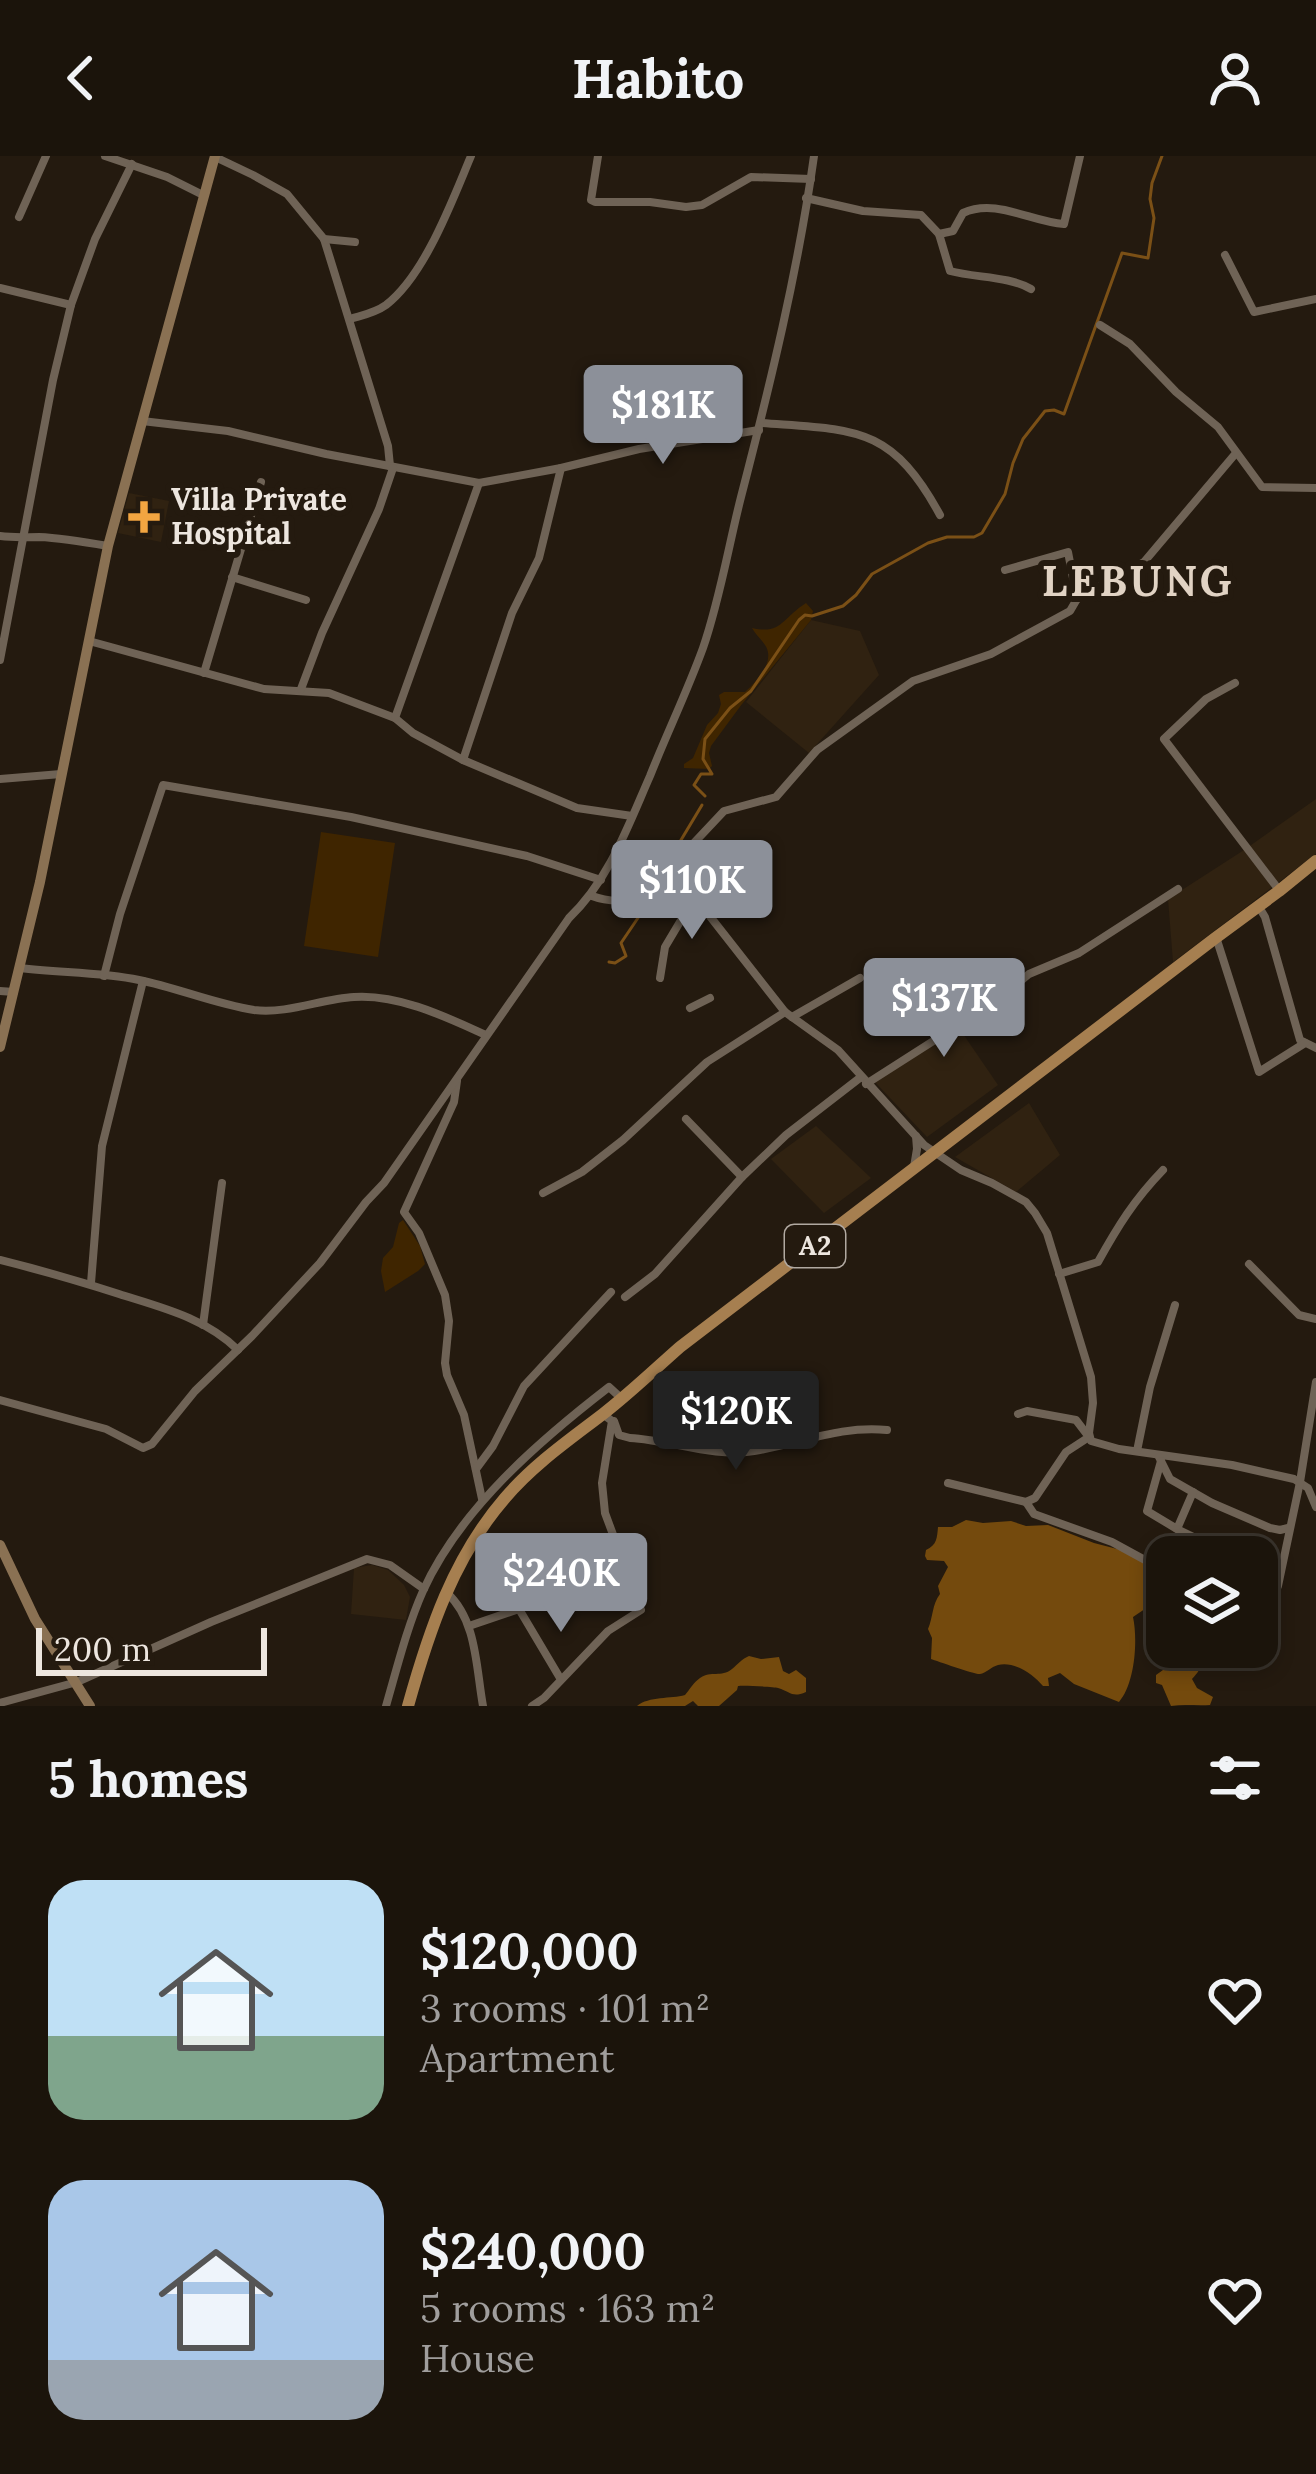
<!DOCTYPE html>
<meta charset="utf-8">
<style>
body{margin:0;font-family:Lora,serif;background:#241d14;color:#f1f3f6;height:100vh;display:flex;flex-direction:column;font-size:45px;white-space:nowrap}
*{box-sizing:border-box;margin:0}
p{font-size:39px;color:#a09e9d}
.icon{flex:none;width:66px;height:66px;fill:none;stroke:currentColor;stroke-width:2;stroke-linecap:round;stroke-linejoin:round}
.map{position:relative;height:1550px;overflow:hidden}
.drawer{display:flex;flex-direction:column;background:#1b140b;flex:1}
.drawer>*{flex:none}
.fabs{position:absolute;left:1146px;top:1380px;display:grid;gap:24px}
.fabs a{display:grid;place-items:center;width:132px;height:132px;border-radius:24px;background:#1b140b;box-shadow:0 6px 18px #0003,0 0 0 3px #39332c;font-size:60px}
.scale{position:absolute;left:36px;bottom:30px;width:231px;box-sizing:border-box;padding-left:12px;border:6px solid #ede6df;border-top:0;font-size:33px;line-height:42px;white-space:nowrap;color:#ede6df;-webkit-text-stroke:9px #241a0f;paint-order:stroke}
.price{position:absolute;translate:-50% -102px;padding:0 27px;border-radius:12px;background:#8c9099;color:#fff;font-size:39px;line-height:78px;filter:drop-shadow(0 3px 6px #0008)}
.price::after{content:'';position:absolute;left:50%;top:72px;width:36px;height:27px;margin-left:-18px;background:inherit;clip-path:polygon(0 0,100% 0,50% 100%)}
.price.on{background:#222;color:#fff}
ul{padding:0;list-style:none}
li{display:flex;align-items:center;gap:36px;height:300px;padding:0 48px}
li span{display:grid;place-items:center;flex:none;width:336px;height:240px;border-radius:36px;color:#555}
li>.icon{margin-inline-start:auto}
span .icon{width:144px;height:144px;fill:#fffc;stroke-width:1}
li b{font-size:51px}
h2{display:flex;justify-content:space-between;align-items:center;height:144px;padding:0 48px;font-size:51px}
header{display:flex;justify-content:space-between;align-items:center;height:156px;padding:0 48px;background:#1b140b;font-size:54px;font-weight:800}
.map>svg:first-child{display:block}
.built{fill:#302211}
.green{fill:#3f2500}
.forest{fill:#744a0d}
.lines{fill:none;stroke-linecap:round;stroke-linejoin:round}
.stream{stroke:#7b5016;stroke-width:3}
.minor{stroke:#6f6356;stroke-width:8}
.secondary{stroke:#8a7153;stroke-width:10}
.primary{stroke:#a67f50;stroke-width:12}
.poi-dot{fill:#f2a541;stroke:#241a0f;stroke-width:4.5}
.labels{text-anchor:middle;stroke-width:12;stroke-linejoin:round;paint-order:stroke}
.shield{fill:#241a0f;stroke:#b1a9a1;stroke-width:3}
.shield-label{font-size:27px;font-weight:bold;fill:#ede6df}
.poi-label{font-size:30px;font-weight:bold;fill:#ede6df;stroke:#241a0f;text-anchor:start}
.district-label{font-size:42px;font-weight:bold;letter-spacing:3px;fill:#e1d3c4;stroke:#241a0f}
</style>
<header><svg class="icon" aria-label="back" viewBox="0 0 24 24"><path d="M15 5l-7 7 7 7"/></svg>Habito<svg class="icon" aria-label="person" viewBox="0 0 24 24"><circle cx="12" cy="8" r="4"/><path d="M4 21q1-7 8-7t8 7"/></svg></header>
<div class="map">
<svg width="1316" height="1550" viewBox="0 0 1316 1550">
<rect width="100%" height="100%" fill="#241a0f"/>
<g class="built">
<polygon points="129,337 169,345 161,386 118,377"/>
<polygon points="811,464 860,475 879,519 809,597 746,546"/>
<polygon points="1316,643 1316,698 1173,806 1168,743 1244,694"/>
<polygon points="959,872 998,929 927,981 874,925"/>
<polygon points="1029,947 1060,999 1016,1036 955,1001"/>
<polygon points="816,970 871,1022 824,1057 771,1003"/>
<polygon points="372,1409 388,1414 404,1429 410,1441 406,1464 351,1458 354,1412"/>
</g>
<g class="green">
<path d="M806 447 813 455 811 464 742 548 711 590 709 597 712 610 709 613 684 612V608L693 602 707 569 718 557 721 548 719 539 724 536H745C757 525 776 505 765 489 761 483 756 479 752 472 782 479 782 462 806 447Z"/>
<polygon points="321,676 395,687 378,801 304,790"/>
<polygon points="403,1064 420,1090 425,1108 418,1115 385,1136 381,1115 383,1102 393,1091 399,1067"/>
</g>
<g class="forest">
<path d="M966 1364 983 1367 1011 1365 1026 1370 1048 1369 1094 1387 1121 1394 1146 1407 1156 1418 1167 1421V1438L1133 1461C1138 1484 1135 1528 1119 1546L1074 1528 1060 1517 1048 1522 1049 1530H1043C1033 1518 1014 1505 998 1509 991 1511 986 1517 980 1518 976 1519 937 1505 931 1503L932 1482 928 1473C933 1462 932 1448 940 1438L938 1430 948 1411 944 1405 927 1404 925 1400 926 1394C937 1389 937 1382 938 1371H952Z"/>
<path d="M1167 1490 1218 1491C1203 1501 1204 1511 1192 1523L1197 1532 1213 1541 1210 1549C1197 1550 1184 1548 1171 1550L1162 1529 1156 1527V1519L1163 1514Z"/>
<path d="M749 1500 761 1503 779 1501 783 1515 789 1518 796 1514 806 1522V1536C792 1542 791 1536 778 1532 774 1531 743 1529 738 1530L737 1534 719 1550H698L693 1545 685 1550H637C649 1540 671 1543 685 1539 690 1533 694 1526 700 1522 711 1514 721 1522 732 1513 738 1508 742 1503 749 1500Z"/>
</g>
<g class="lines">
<g class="stream">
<polyline points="705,640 694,629 701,618 712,618 703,603 705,583 730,552 751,535 799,464 805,459 812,460 843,450 856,439 872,418 928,387 947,381 974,381 982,377 1005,338 1013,307 1023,283 1045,255 1054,254 1064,258 1122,97 1148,102 1154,62 1150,43 1152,27 1162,0"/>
<polyline points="649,735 651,724 666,709 702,649"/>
<polyline points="609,806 615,807 626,800 621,787 642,756"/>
</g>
<g class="minor">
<polyline points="105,0 167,21 203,39"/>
<polyline points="598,0 591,44 595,46 650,46 686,51 702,49 751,21 811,23"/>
<polyline points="215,1 253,19 287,38 324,83 388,290 390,310"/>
<path d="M806 42 863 55 921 59 939 78 950 115C976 122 1009 120 1031 133"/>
<polyline points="19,61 46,0"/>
<path d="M939 78 953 75 963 57C996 42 1031 66 1064 68L1080 0"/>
<polyline points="324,83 355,86"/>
<polyline points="1225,99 1254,156 1316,143"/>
<polyline points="0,132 71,149"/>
<path d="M350 163C363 159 375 157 386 149 425 119 452 45 471 0"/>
<polyline points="1100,169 1130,188 1176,236 1218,271 1262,331 1316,332"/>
<polyline points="142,265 228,275 326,298 479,327 561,312 639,293 759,274"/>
<path d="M762 267C855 274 891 269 940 359"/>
<polyline points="561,312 539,402 512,457 463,604 577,652 632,660"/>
<path d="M0 380C14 382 25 381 39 381 62 382 85 386 108 390"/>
<polyline points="1005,414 1068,396 1077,443"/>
<polyline points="232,421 306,444"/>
<polyline points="89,485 264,533 329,537 395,562 413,577 463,604"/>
<polyline points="0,504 53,224 71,149 95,83 132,8"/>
<polyline points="204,517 261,326"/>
<polyline points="1235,527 1206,543 1164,583 1279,734"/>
<polyline points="301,533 322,477 379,353 393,312"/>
<polyline points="395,562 479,327"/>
<polyline points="0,623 61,618"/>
<path d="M592 740C631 755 671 728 705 754L785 856 838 894 924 989 961 1014 992 1027 1026 1046 1035 1057 1047 1077 1091 1221 1093 1247 1089 1277 1091 1285 1119 1293 1232 1309 1294 1323 1308 1332 1316 1351"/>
<polyline points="688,743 692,689 724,655 776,641 817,594 913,525 991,498 1070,455 1077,443 1144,406 1236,297"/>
<polyline points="1259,751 1265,761 1300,884 1316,892"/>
<polyline points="1216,781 1259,916 1305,887"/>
<path d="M20 812C59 817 100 816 139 824 178 832 215 848 254 854 288 858 321 843 354 841 399 838 446 861 486 879"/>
<polyline points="104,820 120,758 163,629 351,661 527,700 601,724"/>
<polyline points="660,822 665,791 693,744"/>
<polyline points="0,835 14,836"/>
<polyline points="690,852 710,842"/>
<polyline points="792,861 860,822"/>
<polyline points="457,925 454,946 404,1056 419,1077 445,1139 449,1165 445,1207 447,1219 464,1259 482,1343"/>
<polyline points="866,928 999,843 1029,818 1079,797 1178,733"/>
<polyline points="686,963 742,1021 786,979 861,921"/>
<polyline points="914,1011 917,993 916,980"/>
<polyline points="543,1037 582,1016 623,984 707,906 785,856"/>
<path d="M0 1104C40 1114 79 1125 119 1138 160 1151 206 1162 238 1194"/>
<polyline points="1249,1108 1299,1159 1316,1163"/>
<path d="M1059 1118 1098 1106C1118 1070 1134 1044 1163 1014"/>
<polyline points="91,1127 102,990 143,825"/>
<polyline points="625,1141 655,1118 742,1021"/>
<polyline points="203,1169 222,1027"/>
<path d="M0 1244 106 1273 143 1292 152 1288 195 1235 252 1180 320 1107 366 1046 384 1027 569 762C609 724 628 670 650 620 667 577 687 536 703 492 720 443 728 392 741 341 770 229 798 115 814 0"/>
<path d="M614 1265 619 1279 630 1282C671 1284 713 1302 754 1295 799 1288 841 1269 887 1274"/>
<polyline points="1137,1295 1150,1231 1175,1149"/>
<polyline points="1159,1301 1170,1323 1212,1347 1270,1372 1280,1374 1288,1372"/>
<polyline points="1161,1305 1147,1355 1177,1373"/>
<polyline points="476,1313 493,1290 524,1230 611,1136"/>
<polyline points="948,1327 1026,1346 1035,1342 1066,1296 1089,1281 1076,1264 1027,1255 1018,1258"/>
<polyline points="1193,1336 1177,1373 1212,1390"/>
<polyline points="1026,1346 1034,1358 1112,1386 1167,1416"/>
<polyline points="1207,1401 1212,1390 1242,1401"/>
<polyline points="1257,1406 1280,1413"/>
<polyline points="1278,1430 1300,1326 1316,1226"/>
<path d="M447 1437C477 1464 476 1512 483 1550"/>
<polyline points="519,1453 560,1522"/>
<polyline points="469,1470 519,1453 567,1423 623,1403"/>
<polyline points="0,1547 77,1526 211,1466 367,1403 390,1409 424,1433"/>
<path d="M386 1550C397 1512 407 1471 423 1435 460 1353 539 1285 609 1231L621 1242"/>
<polyline points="532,1550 544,1542 608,1475 641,1454 605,1357 602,1327 612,1265 604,1259"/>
</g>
<g class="secondary">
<polyline points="0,891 40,726 108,390 215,0"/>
<polyline points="0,1389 35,1463 90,1550"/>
</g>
<path class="primary" d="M408 1550C429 1475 453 1402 505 1342 533 1309 569 1284 603 1258 630 1237 655 1213 680 1191L1214 783 1279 735 1316 705"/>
</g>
<path class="poi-dot" d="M138 343h12v12h12v12h-12v12h-12v-12h-12v-12h12z"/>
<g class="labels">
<rect class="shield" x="785" y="1069" width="60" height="42" rx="9"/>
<g class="shield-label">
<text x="815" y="1099">A2</text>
</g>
<g class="poi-label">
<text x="171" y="354">Villa Private<tspan x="171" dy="34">Hospital</tspan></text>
</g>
<g class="district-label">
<text x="1138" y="440">LEBUNG</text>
</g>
</g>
</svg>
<div class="fabs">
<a><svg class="icon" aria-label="layers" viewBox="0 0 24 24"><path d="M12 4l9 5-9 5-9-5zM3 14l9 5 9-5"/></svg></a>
</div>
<div class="scale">200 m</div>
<b class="price" style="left:663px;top:311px">$181K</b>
<b class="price" style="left:692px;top:786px">$110K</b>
<b class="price" style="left:944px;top:904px">$137K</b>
<b class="price on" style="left:736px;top:1317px">$120K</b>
<b class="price" style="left:561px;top:1479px">$240K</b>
</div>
<section class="drawer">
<h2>5 homes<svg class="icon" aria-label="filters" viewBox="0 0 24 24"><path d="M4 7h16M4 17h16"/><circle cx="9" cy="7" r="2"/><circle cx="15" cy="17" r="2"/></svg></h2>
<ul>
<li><span style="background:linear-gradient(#bfe0f5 65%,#7fa58c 0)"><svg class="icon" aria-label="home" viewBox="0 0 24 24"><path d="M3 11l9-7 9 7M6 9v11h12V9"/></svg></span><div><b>$120,000</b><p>3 rooms · 101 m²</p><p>Apartment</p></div><svg class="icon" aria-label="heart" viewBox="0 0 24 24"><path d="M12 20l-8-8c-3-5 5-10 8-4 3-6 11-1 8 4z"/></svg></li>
<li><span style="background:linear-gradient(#a9c7e8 75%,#9aa5b1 0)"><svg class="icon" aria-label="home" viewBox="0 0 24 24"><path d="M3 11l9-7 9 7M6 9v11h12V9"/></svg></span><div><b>$240,000</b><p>5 rooms · 163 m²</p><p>House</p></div><svg class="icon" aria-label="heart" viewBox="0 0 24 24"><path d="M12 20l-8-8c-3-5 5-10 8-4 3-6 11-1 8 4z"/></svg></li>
</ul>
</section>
